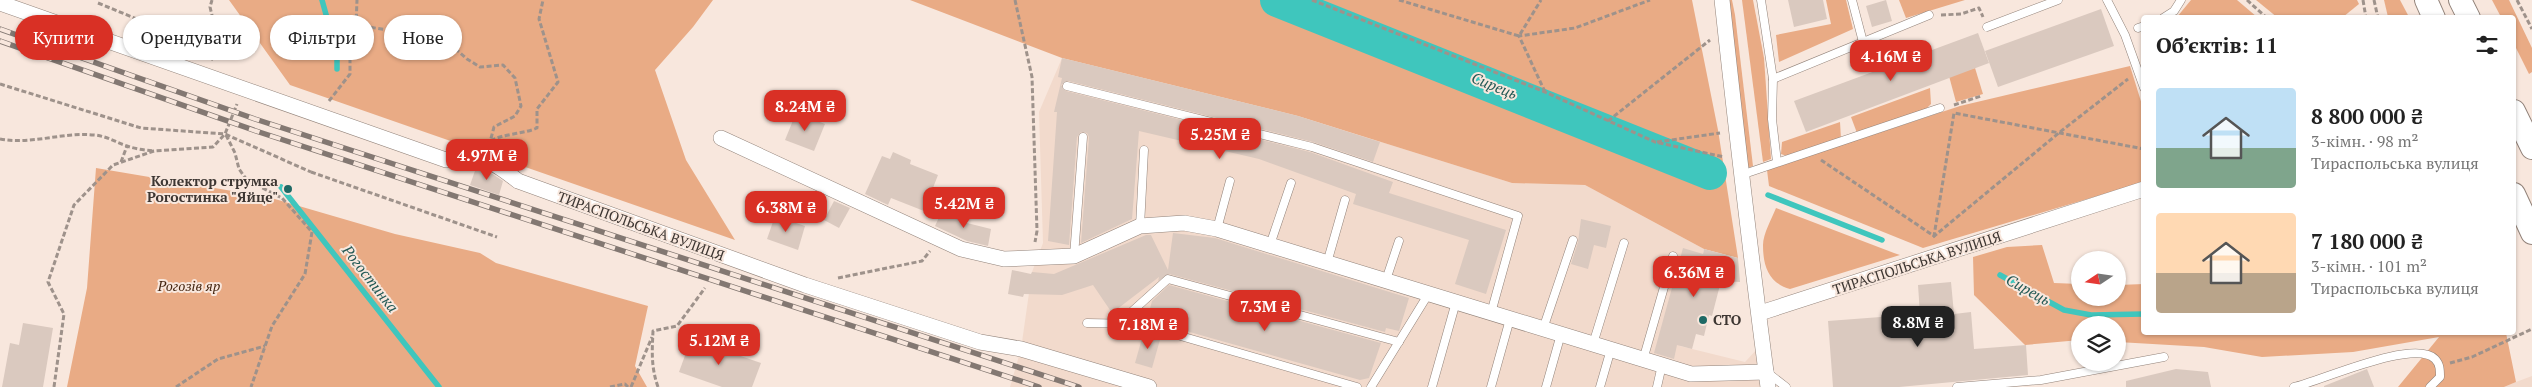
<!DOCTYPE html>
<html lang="uk">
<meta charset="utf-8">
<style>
body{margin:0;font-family:"PT Serif",serif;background:#f6f6f6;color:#222;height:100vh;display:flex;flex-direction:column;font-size:19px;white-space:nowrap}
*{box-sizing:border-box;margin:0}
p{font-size:16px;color:#767676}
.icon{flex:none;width:28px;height:28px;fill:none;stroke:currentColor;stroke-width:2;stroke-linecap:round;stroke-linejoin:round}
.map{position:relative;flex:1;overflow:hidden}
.drawer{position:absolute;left:2141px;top:15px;width:375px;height:320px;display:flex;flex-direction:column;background:#fff;border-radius:5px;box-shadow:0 1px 4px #0004}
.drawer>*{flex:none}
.banner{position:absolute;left:15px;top:15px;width:475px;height:45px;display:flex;gap:10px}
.needle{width:32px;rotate:257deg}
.fabs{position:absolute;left:2071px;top:251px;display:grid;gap:10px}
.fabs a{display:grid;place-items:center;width:55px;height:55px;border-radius:50%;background:#fff;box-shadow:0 1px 4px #0004;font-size:25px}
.price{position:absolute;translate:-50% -42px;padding:0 11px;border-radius:10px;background:#d93025;color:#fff;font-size:16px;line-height:32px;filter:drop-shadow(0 1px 2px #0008)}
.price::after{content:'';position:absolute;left:50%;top:30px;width:15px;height:11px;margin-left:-8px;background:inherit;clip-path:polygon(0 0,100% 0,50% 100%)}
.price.current{background:#222;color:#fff}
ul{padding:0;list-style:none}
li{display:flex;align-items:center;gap:15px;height:125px;padding:0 15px}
li span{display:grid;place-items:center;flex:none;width:140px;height:100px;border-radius:5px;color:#555}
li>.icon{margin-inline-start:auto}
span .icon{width:60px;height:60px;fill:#fffc;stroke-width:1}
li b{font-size:21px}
h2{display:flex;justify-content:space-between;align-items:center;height:60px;padding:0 15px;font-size:21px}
.tag{padding:0 18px;border-radius:22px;background:#fff;box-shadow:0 1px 4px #0004;font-size:18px;line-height:45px}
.tag.current{background:#d93025;color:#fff}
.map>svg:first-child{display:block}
.built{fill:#f2dacc}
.green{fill:#e9ab85}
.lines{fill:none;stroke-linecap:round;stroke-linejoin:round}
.stream{stroke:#3fc6bd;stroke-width:5.5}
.river{stroke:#3fc6bd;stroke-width:34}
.building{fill:#dac9bf}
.lane-casing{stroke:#92837a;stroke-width:9}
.street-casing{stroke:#92837a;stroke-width:16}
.secondary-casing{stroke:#92837a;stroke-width:24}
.path{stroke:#9e928b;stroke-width:3;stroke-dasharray:5 2.5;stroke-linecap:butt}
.lane{stroke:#fff;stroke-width:8}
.street{stroke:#fff;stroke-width:15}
.secondary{stroke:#fff;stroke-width:22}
.rail-casing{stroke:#837872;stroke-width:5.5}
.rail{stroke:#f8e7dd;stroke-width:4;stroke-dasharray:11;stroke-linecap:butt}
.poi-dot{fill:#1e6965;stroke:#f8e7dd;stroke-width:2}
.labels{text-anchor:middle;stroke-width:4;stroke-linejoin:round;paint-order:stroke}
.poi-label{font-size:14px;font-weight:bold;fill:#3d3632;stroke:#f8e7dd;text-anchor:end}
.street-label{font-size:14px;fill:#3d3632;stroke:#f8e7dd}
.park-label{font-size:14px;font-style:italic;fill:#442510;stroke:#f8e7dd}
.water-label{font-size:15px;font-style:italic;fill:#235955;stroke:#f8e7dd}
</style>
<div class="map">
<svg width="2532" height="387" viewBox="0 0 2532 387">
<rect width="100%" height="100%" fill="#f8e7dd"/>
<g class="built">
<polygon points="1062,58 1298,116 1512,183 1585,185 1704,249 1680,346 1745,362 1760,346 1763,387 1010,387 1021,349 1032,272 1043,243 1039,112"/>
<polygon points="2532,376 2532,387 2504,387 2516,382"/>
</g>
<g class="green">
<polygon points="229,0 713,0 693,27 655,70 686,160 735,240 290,85"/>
<polygon points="910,0 1692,0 1718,130 1738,258 1704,249 1585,185 1512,183 1298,116 1062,58"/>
<polygon points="1728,0 1732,0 1735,15 1753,166 1748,168"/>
<polygon points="1742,0 1753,0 1764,58 1771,159 1763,162"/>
<polygon points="1826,0 1846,0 1853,29 1779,62 1776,35 1831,24"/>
<polygon points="1899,0 1965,0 1906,18"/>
<polygon points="2191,0 2237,0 2257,17 2177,17"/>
<polygon points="2256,0 2357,0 2359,4 2343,17 2278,18"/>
<polygon points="2384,0 2400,0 2409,17 2388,17"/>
<polygon points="2492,0 2509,0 2532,48 2532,72 2529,74 2514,44 2514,18 2501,17"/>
<polygon points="2130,66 2144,111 2144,182 1923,248 1769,186 1767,170 1960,106"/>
<polygon points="1975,68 1983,94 1956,102 1949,76"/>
<polygon points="1930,88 1931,104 1924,111 1857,133 1851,117"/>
<polygon points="1840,122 1841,139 1792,158 1781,154 1782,142"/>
<polygon points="96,168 268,197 395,234 480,253 496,263 648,306 635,366 647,387 67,387 87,288"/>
<path d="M1776 208 1894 253 1900 255 1790 289C1769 283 1763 267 1763 245 1763 234 1772 218 1776 208Z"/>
<polygon points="2042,245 2054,283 2080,284 2080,298 2118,298 2118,285 2144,284 2144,332 2506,333 2516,382 2504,387 2398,387 2439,337 2353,352 2262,357 2204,347 2118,342 2118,325 2080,325 2080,340 2025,345 1974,295 1973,257 2007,247"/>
</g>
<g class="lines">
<g class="stream">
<polyline points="322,0 337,54 337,69"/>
<polyline points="281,187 439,387"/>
<polyline points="1768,195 1882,240"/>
<polyline points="2000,275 2064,310 2091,315 2144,314"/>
</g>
<polyline class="river" points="1277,0 1710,173"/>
</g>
<g class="building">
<polygon points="1788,0 1823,0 1827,19 1794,27"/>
<polygon points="1886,0 1892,21 1872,27 1866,6"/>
<polygon points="2101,9 2114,46 1998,87 1985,51"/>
<polygon points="1978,33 1989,63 1806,132 1794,101"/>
<polygon points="1062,58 1298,116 1380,142 1373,162 1313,142 1068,81 1061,85 1066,91 1310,152 1393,182 1389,193 1506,230 1486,294 1455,284 1469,240 1353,204 1356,194 1259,159 1139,131 1132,219 1081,243 1089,137 1087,133 1081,132 1077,137 1069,245 1048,241 1057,112 1054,112 1062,78 1058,77"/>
<polygon points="796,113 825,124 814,151 785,140"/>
<polygon points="893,152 911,160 910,164 938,175 924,211 891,198 888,205 865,194 882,156 890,159"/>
<polygon points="476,168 488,171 503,181 499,195 470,185"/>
<polygon points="834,201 850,208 839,228 824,220"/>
<polygon points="942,211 967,223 991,229 988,246 967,241 935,226"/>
<polygon points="775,216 805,226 798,250 767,239"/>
<polygon points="1581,219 1611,226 1606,248 1594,245 1588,269 1571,264 1578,242"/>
<polygon points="1173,233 1215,238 1409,298 1399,331 1386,328 1385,332 1169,274 1158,281 1159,277 1112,313 1093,285 1062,295 1024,294 1023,297 1008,294 1012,270 1031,274 1032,272 1054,274 1146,235 1151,235 1168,270"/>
<polygon points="1683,248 1703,254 1704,249 1738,258 1740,282 1721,281 1712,316 1709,315 1704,336 1696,334 1692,349 1677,345 1674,359 1654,353"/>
<polygon points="1951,282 1954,314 1971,312 1974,349 2026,345 2028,375 1899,387 1833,387 1828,321 1920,314 1918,285"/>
<polygon points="1169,285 1381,343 1369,378 1360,380 1147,320 1152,301"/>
<polygon points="23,323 53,328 43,387 2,387 10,343 19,345"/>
<polygon points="1144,331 1161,336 1152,368 1135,363"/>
<polygon points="691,339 761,363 752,387 722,387 679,372"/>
<polygon points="2176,369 2208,372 2211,387 2126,387 2126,381"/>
<polygon points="2367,369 2374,387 2324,387 2324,386"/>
</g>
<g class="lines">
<defs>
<g id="lane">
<polyline points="1761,0 1773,79 1772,119 1777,162"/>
<polyline points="1852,0 1863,42"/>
<polyline points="2107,0 2125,35 2144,88"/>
<polyline points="2163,18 2174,11 2181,0"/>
<polyline points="1987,27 2058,0"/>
<polyline points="2138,28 2144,26"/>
<polyline points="1773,79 1929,15"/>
<polyline points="1067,86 1312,147 1518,216 1491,313"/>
<polyline points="1741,175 1940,108"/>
<polyline points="1140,226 1144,150"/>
<polyline points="1217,229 1230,181"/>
<polyline points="1270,245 1291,183"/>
<polyline points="1074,256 1083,137"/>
<polyline points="1327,263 1345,200"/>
<polyline points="1386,280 1399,241"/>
<polyline points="1087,323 1139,324 1357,387"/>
<polyline points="1118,324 1168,279 1399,342"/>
<polyline points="1543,329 1573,240"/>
<polyline points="1593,344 1624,243"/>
<polyline points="1643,360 1673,256"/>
<polyline points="1768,373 1786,387"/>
<polyline points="1371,387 1429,293"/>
<polyline points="1432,387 1456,302"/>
<polyline points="1491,387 1510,319"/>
<polyline points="1546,387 1561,334"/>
<polyline points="1600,387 1611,349"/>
<polyline points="1657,387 1662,365"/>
<polyline points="1957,387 2041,380 2164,357"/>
<path d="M2294 387C2321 381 2414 338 2435 359 2440 364 2440 370 2440 377L2430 387"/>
</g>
<g id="street">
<path d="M1722 0C1736 129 1751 258 1768 387"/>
<path d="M0 3 446 160C483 155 489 158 518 181L805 285 980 342 1021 349 1149 387"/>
<polyline points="721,138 961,249 1004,259 1074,256 1140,226 1184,223 1217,229 1691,374 1766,372"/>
<polyline points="1760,313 2144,189"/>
</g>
<g id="secondary">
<polyline points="2426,0 2434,18"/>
<polyline points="2460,0 2469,18"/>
<polyline points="2514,111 2532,148"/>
<polyline points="2514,194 2532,233"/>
</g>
</defs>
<use href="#lane" class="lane-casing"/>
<use href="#street" class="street-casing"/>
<use href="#secondary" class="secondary-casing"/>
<g class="path">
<polyline points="1015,0 1032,77 1037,231 1035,242"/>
<polyline points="1312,0 1545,92 1655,142 1724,157"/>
<polyline points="1399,0 1519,36 1541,0"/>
<polyline points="2247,0 2267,18"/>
<polyline points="2363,0 2366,18"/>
<polyline points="2374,0 2378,18"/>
<polyline points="2517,0 2532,29"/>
<polyline points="98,3 200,45 202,58"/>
<polyline points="1941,15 1961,14 1979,8 1983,17"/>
<polyline points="356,25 394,31 408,36 442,37 467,59 480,67 503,65 515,78 521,106 515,116 494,127 490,142"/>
<polyline points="202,48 210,59"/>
<polyline points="211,60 220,48 210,7 212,0"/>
<polyline points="0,84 141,128 225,134 311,172"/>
<polyline points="1545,92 1519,36 1575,28 1650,0"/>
<polyline points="329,101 350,74 350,59 356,25 357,0"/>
<polyline points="1954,105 1981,96"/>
<polyline points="1608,121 1710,40"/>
<polyline points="226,135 235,153 239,169 247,180 282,198 312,232 305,274 272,326 251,387"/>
<path d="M0 139C31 145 62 132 94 135 107 136 115 142 127 146 135 149 145 150 154 151"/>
<path d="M491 141C500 134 524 134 537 128V109L558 82 539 19 543 0"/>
<polyline points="1657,142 1720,133"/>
<polyline points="1821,160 1934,236 1954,113 2144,149"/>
<polyline points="121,162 127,146"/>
<polyline points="311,172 497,237"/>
<polyline points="1933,237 2060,132 2128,79"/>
<polyline points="838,278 922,261 930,251"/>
<polyline points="2450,363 2472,357 2532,329"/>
<polyline points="54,387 64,314 48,282 74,205 113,165 154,151 213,147 225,134 237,104"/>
<polyline points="176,387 218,359 265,346"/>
<polyline points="610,387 625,384 628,387"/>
<polyline points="631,387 652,337"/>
<path d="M658 387C651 367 652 352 653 331L677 326 705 288"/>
</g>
<use href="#lane" class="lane"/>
<use href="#street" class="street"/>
<use href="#secondary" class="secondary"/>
<defs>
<g id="rail">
<polyline points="0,29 255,119 1079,387"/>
<polyline points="0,41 256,131 1039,387"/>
</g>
</defs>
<use href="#rail" class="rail-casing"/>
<use href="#rail" class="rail"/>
</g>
<g class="poi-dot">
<circle cx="288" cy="189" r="5"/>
<circle cx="1703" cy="320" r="5"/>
</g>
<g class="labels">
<g class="poi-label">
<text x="278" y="186">Колектор струмка<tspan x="278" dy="16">Рогостинка "Яйце"</tspan></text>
<text x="1713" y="325" text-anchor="start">СТО</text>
</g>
<g class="street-label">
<text transform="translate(641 226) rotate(20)" y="5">ТИРАСПОЛЬСЬКА ВУЛИЦЯ</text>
<text transform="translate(1917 263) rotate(-18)" y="5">ТИРАСПОЛЬСЬКА ВУЛИЦЯ</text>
</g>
<g class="park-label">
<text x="189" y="291">Рогозів яр</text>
</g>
<g class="water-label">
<text transform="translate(1494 86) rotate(22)" y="5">Сирець</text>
<text transform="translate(370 279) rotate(52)" y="5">Рогостинка</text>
<text transform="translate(2028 290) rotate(29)" y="5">Сирець</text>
</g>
</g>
</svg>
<div class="fabs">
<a><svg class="needle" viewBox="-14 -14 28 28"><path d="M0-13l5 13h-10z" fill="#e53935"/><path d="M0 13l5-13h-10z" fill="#767676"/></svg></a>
<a><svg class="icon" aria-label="layers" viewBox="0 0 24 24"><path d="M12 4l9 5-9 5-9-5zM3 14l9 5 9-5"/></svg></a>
</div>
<b class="price" style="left:1891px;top:82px">4.16M ₴</b>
<b class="price" style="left:805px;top:132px">8.24M ₴</b>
<b class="price" style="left:1220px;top:160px">5.25M ₴</b>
<b class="price" style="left:487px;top:181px">4.97M ₴</b>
<b class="price" style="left:964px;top:229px">5.42M ₴</b>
<b class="price" style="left:786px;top:233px">6.38M ₴</b>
<b class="price" style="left:1694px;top:298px">6.36M ₴</b>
<b class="price" style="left:1265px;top:332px">7.3M ₴</b>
<b class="price current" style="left:1918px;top:348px">8.8M ₴</b>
<b class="price" style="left:1148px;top:350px">7.18M ₴</b>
<b class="price" style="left:719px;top:366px">5.12M ₴</b>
<div class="banner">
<a class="tag current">Купити</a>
<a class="tag">Орендувати</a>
<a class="tag">Фільтри</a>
<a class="tag">Нове</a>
</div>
<section class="drawer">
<h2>Об’єктів: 11<svg class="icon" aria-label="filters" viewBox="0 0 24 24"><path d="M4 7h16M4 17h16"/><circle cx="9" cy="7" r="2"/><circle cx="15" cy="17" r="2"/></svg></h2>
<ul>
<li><span style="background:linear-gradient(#bfe0f5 60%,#7fa58c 0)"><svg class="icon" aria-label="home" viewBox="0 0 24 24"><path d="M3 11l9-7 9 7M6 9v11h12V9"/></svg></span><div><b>8 800 000 ₴</b><p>3-кімн. · 98 m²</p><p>Тираспольська вулиця</p></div></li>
<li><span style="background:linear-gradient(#ffd9b3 60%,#b9a48a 0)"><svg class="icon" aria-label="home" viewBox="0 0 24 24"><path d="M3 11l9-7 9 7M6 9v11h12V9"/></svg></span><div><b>7 180 000 ₴</b><p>3-кімн. · 101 m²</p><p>Тираспольська вулиця</p></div></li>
</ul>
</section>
</div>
